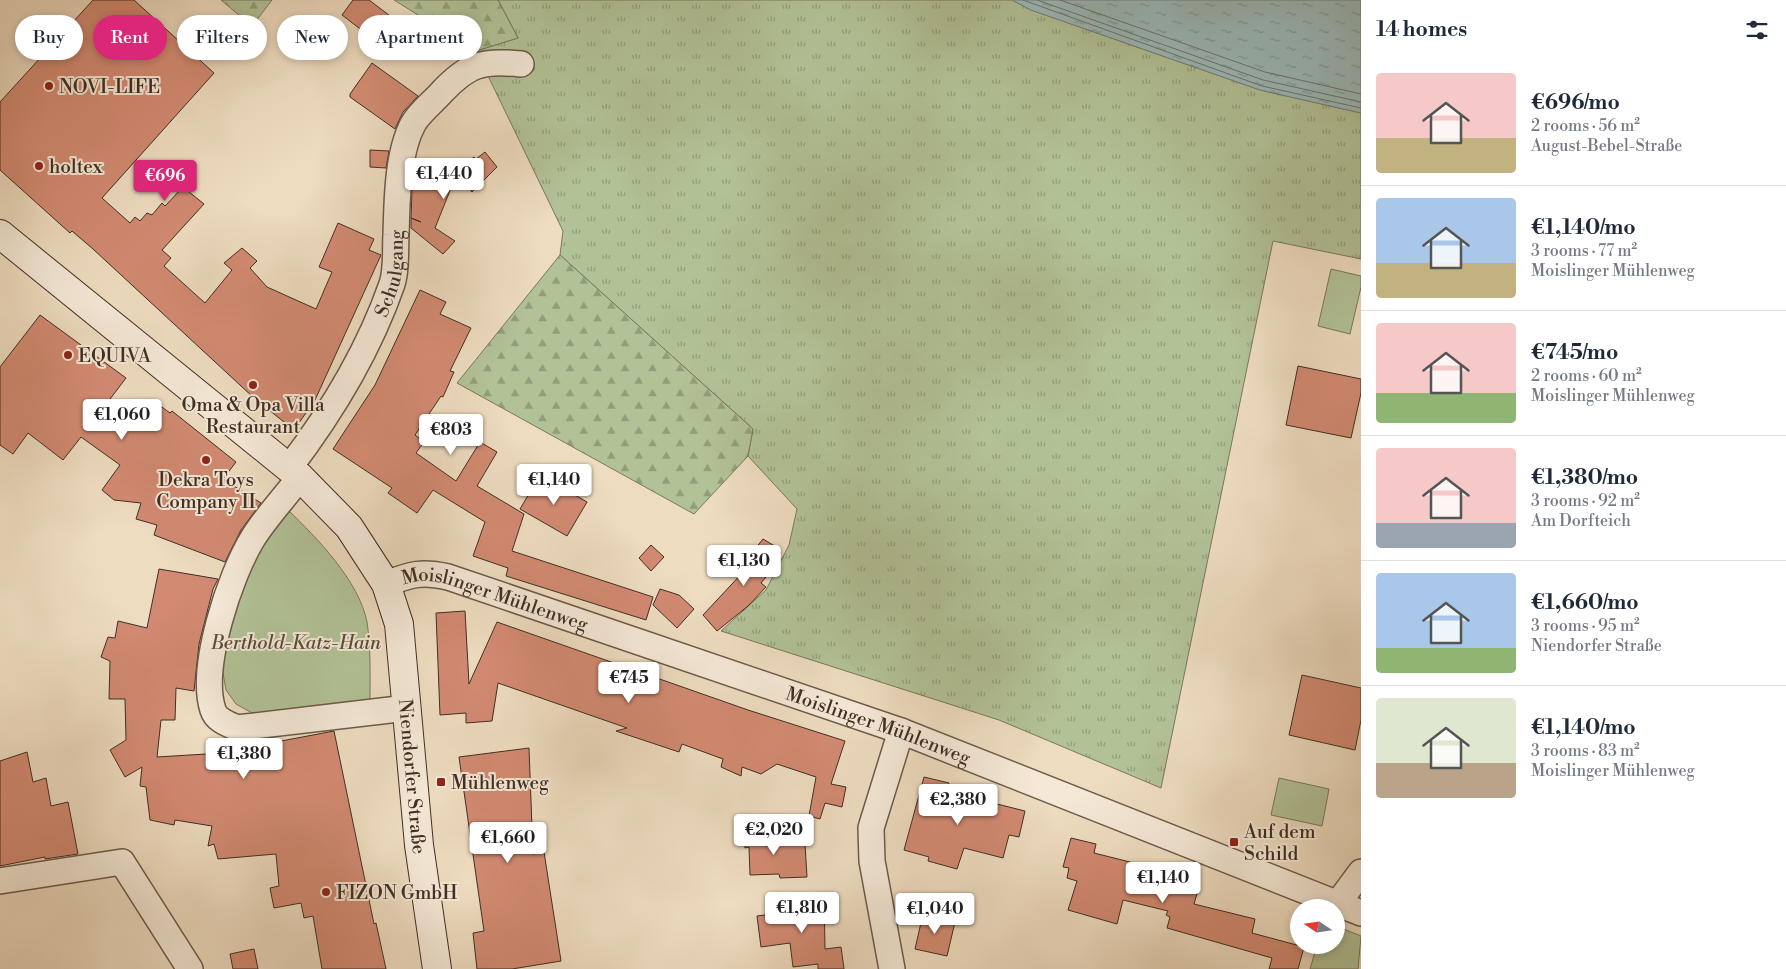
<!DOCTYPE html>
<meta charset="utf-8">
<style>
body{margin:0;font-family:"Libre Bodoni",serif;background:#f6f6f7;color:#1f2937;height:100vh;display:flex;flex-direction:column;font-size:19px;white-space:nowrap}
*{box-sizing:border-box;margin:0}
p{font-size:16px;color:#747a83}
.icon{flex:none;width:28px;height:28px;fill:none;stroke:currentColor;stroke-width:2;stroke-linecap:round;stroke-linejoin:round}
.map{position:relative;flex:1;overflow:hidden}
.details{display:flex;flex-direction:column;background:#fff;width:425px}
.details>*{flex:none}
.banner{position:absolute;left:15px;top:15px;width:475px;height:45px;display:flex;gap:10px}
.needle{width:32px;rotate:283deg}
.tools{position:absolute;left:1290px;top:899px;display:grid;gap:10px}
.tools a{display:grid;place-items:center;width:55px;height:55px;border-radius:50%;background:#fff;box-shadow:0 2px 8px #0003;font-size:25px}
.price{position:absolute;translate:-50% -42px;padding:0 11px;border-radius:5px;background:#fff;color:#222;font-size:16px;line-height:32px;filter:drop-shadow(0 1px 2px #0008)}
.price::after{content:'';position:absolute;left:50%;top:30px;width:15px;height:11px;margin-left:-8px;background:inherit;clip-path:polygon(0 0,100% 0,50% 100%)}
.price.on{background:#db2777;color:#fff}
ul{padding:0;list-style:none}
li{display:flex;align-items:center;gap:15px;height:125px;padding:0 15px}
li+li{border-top:1px solid #e0e1e3}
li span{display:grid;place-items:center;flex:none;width:140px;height:100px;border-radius:5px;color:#555}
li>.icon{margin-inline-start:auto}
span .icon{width:60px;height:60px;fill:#fffc;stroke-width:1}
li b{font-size:21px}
h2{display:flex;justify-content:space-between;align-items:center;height:60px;padding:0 15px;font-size:21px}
.tag{padding:0 18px;border-radius:22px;background:#fff;box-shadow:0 2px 8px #0003;font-size:18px;line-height:45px}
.tag.on{background:#db2777;color:#fff}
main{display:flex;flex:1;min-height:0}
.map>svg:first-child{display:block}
.grass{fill:url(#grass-tufts);stroke:#7a785d}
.forest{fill:url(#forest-firs);stroke:#7a785d}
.park{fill:#b2c297;stroke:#7a785d}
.water{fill:url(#water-ripples);stroke:#77827e}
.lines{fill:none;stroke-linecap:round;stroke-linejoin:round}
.shore{stroke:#6e746e;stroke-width:1}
.building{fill:#d28a72;stroke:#412e23}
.street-casing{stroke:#6c5a4a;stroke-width:28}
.secondary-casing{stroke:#412e23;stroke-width:30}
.street{stroke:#f4e8d6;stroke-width:25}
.secondary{stroke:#f4e8d6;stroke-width:28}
.poi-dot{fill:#8f2418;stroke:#f4e8d6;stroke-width:2}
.labels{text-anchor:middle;stroke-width:4;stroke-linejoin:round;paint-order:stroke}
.poi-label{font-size:19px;fill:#412e23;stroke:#f4e8d6;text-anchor:start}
.street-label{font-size:19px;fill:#412e23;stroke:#f4e8d6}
.park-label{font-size:19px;font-style:italic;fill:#584c3a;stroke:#f4e8d6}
</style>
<main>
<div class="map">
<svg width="1361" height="969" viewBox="0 0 1361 969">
<defs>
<pattern id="grass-tufts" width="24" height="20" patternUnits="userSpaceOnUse" patternTransform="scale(1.25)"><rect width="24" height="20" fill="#b2c297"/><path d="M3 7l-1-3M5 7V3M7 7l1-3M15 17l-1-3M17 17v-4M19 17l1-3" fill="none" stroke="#929e7b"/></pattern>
<pattern id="forest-firs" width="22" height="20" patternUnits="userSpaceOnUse" patternTransform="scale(1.25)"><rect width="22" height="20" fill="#b2c297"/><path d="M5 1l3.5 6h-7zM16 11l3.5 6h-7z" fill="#929e7b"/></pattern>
<pattern id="water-ripples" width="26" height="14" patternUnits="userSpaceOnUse" patternTransform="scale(1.25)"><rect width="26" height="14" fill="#9bbaba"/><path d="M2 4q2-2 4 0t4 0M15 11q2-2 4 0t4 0" fill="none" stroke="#809897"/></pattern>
</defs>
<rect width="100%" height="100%" fill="#eedcc0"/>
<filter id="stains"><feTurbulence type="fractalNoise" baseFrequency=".004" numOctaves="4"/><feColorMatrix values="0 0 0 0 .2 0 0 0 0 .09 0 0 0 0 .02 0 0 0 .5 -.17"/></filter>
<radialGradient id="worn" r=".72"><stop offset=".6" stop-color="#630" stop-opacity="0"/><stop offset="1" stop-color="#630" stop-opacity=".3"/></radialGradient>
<polygon class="grass" points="498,0 1012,0 1031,10 1260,90 1361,113 1361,259 1273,241 1161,788 999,720 721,631 766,590 789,545 797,509 748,456 753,429 560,255 563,231 476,51 518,38"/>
<g class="forest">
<polygon points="221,0 272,0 252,26"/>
<polygon points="394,0 498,0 518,38 476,51"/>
<polygon points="560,255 753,429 748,456 694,514 457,383"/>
</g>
<g class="park">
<polygon points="1331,269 1361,276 1361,287 1350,334 1318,326"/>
<path d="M288 510C317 538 359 581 367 622 371 648 370 677 370 703L254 714 236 704 226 690 221 662 225 621 260 541Z"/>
<polygon points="1279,778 1329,789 1322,826 1271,815"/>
<polygon points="1336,926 1361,936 1358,969 1310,969 1317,945 1336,945"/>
</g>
<polygon class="water" points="1012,0 1361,0 1361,113 1260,90 1031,10"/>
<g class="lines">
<g class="shore">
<polyline points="1023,0 1262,86 1361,108"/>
<polyline points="1037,0 1263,80 1361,102"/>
<polyline points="1060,0 1265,72 1361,94"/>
</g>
</g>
<g class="building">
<polygon points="93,0 134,0 214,73 102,198 130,223 135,217 140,221 147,213 152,215 162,203 165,206 183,187 204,204 162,250 171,258 164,266 205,303 232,270 224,263 242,248 257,261 250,268 267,287 316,309 332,272 319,267 338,223 374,239 369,250 381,255 315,400 294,430 254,398 93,249 72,231 70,233 0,170 0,102"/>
<polygon points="353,0 369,0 398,22 381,45 342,15"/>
<polygon points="372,63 418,96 403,112 395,129 350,97 350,94"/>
<polygon points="370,150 389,151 386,168 370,167"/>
<polygon points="485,152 497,167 472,192 457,173 435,228 455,241 443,254 411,228 411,218 421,222 411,218 412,190 417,177 437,185 474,157 476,159"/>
<polygon points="420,290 446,302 440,314 471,328 450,371 454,372 443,397 441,396 415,435 424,442 416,453 456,481 480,442 497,452 477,486 524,514 512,551 653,597 646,620 506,576 508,568 473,556 485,522 433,490 417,513 388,493 392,488 333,449 375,385"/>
<polygon points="40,315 126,378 104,407 155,402 170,413 172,411 236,462 223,479 261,503 241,530 225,562 154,535 157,525 136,519 141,503 114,500 102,490 120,465 81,437 63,460 28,433 13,454 0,445 0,367"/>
<polygon points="1298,366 1361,379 1361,393 1351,438 1286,425"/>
<polygon points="540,475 587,502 567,536 520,509"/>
<polygon points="763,539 778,548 771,559 777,564 761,583 766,587 748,606 717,631 703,615 746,569 742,565"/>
<polygon points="651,545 664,557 651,571 639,558"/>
<polygon points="159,569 218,579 213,589 199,644 194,691 176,688 175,720 161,720 157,757 239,752 239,749 334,731 374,924 376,923 386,969 322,969 313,916 304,918 301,903 274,908 270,888 279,886 276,854 218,859 214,844 208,846 212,826 175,820 174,825 150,820 146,787 140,786 142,767 125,777 110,750 126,740 125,699 109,699 110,661 101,657 108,637 115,638 118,621 147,628"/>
<polygon points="660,589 679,595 694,609 677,628 653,605"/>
<polygon points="465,611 469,684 497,622 748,710 845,741 831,784 846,787 842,807 825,803 820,819 809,816 816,777 777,764 761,774 742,767 741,776 721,767 723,759 682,744 679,752 616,731 627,728 498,683 492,721 466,723 466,713 440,715 436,613"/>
<polygon points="1302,675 1361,688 1361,720 1355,750 1289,735"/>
<polygon points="529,748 533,854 544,852 561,961 512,969 477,969 473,933 484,931 459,757"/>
<polygon points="27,752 33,782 46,778 51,806 68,802 78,854 45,859 45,857 0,866 0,761"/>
<polygon points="924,777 949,783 946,795 995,809 997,804 1025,811 1019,837 1009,835 1003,858 964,848 957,869 928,861 929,857 904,850"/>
<polygon points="764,824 765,846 805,844 807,877 780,878 779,874 750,875 749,847 745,848 744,825"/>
<polygon points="1071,838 1096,844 1094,853 1146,866 1143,876 1198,890 1194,904 1255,919 1252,933 1304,947 1298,969 1269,969 1272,958 1167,928 1170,917 1166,915 1168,911 1123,900 1117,924 1068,910 1077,881 1067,878 1069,868 1063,867"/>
<polygon points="824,895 825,949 841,947 844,969 818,969 818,964 793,967 790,943 761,947 757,916 796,911 796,896"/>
<polygon points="923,914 955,922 947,956 915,949"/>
<polygon points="254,949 258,969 233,969 230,954"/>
</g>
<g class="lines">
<defs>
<g id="street">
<path id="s1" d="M289 468C331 413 369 350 392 284 397 269 395 251 396 235 397 202 397 154 413 124 419 113 432 103 441 93 468 64 482 60 521 64"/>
<path d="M300 477C285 497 266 517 253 538 230 575 199 668 213 710 216 720 228 724 237 728L407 708"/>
<path id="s2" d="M386 584C411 574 422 571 448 577L901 731 1361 913"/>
<polyline points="0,881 122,862 190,969"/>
<polyline points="1338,903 1361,872"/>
<polyline points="892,969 872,861 871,828 901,731"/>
</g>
<g id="secondary">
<path id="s3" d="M0 234 300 477 349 527 386 584 399 624 419 845 437 969"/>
</g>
</defs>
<use href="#street" class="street-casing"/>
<use href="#secondary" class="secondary-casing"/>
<use href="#street" class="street"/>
<use href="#secondary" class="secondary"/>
</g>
<g class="poi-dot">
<circle cx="49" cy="86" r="5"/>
<circle cx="39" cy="166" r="5"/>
<circle cx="68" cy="355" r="5"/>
<circle cx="253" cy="385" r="5"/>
<circle cx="206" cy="460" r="5"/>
<rect x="436" y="777" width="10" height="10" rx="2.5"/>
<rect x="1229" y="837" width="10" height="10" rx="2.5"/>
<circle cx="326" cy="892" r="5"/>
</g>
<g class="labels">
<g class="poi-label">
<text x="59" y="93">NOVI-LIFE</text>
<text x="49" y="173">holtex</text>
<text x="78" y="362">EQUIVA</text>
<text x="253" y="411" text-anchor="middle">Oma &amp; Opa Villa<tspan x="253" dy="22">Restaurant</tspan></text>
<text x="206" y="486" text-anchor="middle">Dekra Toys<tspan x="206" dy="22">Company II</tspan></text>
<text x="451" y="789">Mühlenweg</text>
<text x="1244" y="838">Auf dem<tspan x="1244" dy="22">Schild</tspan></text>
<text x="336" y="899">FIZON GmbH</text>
</g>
<g class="street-label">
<text dy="7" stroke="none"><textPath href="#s1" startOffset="222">Schulgang</textPath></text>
<text dy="7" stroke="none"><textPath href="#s2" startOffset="114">Moislinger Mühlenweg</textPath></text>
<text dy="7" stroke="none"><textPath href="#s2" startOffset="519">Moislinger Mühlenweg</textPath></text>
<text dy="7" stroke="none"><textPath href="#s3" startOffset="719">Niendorfer Straße</textPath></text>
</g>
<g class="park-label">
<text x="296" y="649">Berthold-Katz-Hain</text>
</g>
</g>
<rect width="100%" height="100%" filter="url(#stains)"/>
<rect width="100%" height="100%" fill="url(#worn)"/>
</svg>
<div class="tools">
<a><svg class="needle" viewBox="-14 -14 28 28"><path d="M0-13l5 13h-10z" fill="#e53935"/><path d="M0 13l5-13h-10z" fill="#747a83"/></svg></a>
</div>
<b class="price" style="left:444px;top:200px">€1,440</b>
<b class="price on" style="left:165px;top:202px">€696</b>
<b class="price" style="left:122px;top:441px">€1,060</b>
<b class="price" style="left:451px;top:456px">€803</b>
<b class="price" style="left:554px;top:506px">€1,140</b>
<b class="price" style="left:744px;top:587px">€1,130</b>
<b class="price" style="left:629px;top:704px">€745</b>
<b class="price" style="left:244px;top:780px">€1,380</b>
<b class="price" style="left:958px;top:826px">€2,380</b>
<b class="price" style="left:774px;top:856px">€2,020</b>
<b class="price" style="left:508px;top:864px">€1,660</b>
<b class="price" style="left:1163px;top:904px">€1,140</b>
<b class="price" style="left:802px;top:934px">€1,810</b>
<b class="price" style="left:935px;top:935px">€1,040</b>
<div class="banner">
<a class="tag">Buy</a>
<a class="tag on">Rent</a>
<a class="tag">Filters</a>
<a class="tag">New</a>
<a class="tag">Apartment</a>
</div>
</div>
<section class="details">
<h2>14 homes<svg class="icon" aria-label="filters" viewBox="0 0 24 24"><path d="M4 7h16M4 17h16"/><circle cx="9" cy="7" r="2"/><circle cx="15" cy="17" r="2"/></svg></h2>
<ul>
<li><span style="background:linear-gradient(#f6c9c9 65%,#c2b280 0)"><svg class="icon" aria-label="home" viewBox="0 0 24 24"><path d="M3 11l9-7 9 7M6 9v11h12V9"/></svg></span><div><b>€696/mo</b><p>2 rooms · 56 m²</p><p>August-Bebel-Straße</p></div></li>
<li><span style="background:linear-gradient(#a9c7e8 65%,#c2b280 0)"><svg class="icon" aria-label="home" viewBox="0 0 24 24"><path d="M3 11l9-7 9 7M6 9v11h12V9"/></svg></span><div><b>€1,140/mo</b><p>3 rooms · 77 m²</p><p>Moislinger Mühlenweg</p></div></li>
<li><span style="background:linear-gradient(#f6c9c9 70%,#8fb573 0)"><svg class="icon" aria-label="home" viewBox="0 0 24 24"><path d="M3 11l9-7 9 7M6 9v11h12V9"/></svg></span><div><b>€745/mo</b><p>2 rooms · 60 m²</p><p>Moislinger Mühlenweg</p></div></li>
<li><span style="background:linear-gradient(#f6c9c9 75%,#9aa5b1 0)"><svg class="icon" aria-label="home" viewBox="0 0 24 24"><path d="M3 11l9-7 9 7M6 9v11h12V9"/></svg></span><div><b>€1,380/mo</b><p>3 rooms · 92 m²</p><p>Am Dorfteich</p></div></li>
<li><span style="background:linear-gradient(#a9c7e8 75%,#8fb573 0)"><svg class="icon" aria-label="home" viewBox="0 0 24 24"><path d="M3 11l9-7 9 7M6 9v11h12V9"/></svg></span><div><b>€1,660/mo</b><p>3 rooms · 95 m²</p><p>Niendorfer Straße</p></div></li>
<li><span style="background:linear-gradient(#dfe7d0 65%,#b9a48a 0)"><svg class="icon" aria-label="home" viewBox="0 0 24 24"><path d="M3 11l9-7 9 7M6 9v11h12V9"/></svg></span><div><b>€1,140/mo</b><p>3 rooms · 83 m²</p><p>Moislinger Mühlenweg</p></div></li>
</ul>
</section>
</main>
